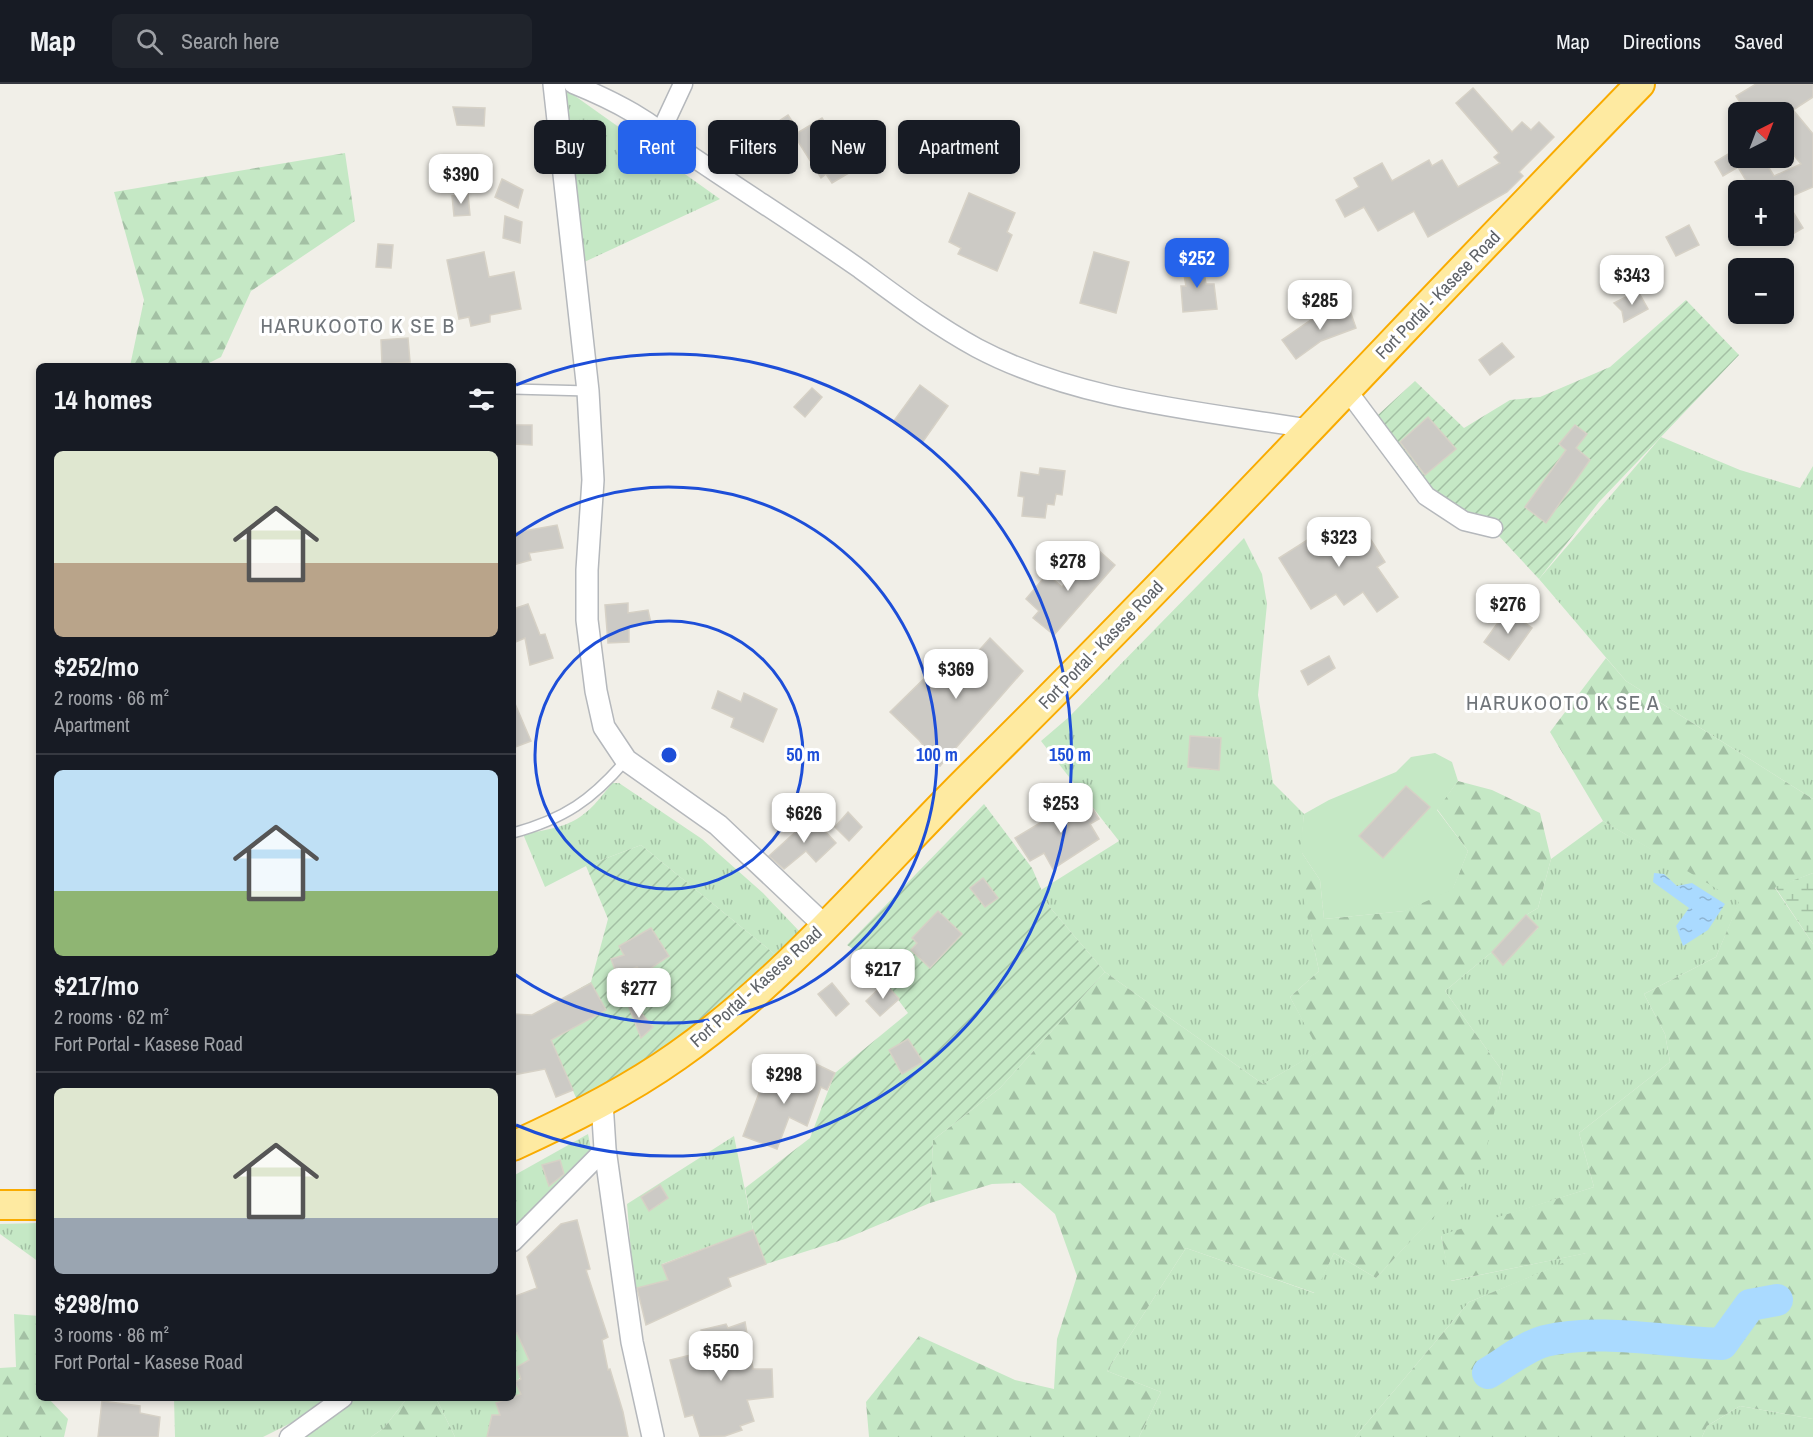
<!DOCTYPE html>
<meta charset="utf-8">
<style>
body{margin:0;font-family:"Archivo Narrow",sans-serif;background:#20242c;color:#f1f3f6;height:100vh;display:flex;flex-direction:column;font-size:22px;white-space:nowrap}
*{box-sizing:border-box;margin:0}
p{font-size:20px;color:#9ea1a6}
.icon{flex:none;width:33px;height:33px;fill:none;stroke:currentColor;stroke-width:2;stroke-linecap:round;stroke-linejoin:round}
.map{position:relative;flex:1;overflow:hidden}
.panel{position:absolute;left:36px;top:279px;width:480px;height:1038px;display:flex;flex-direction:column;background:#171b24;border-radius:9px;box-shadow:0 3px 9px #0003}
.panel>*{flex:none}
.guide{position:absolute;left:534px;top:36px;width:570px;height:54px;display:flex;gap:12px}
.needle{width:39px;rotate:42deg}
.buttons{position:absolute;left:1728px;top:18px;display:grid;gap:12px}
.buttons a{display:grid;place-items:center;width:66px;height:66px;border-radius:9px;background:#171b24;box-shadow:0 3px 9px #0003;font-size:30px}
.price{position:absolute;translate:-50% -51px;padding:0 14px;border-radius:12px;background:#fff;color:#222;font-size:20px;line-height:39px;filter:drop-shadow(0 2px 3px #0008)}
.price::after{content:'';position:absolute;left:50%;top:36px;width:18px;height:14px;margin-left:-9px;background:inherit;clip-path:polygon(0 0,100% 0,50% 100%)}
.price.current{background:#2563eb;color:#fff}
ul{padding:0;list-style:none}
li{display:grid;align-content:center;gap:12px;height:318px;padding:0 18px}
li+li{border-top:2px solid #363941}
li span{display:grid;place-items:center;height:186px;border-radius:9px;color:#555}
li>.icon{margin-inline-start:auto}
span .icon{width:108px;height:108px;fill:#fffc;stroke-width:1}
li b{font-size:26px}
h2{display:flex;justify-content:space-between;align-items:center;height:72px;padding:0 18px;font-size:26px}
.chip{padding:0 21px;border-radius:9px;background:#171b24;box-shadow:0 3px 9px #0003;font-size:21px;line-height:54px}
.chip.current{background:#2563eb;color:#fff}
header{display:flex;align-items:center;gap:36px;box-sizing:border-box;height:84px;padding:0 30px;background:#171b24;border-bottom:2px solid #363941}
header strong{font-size:28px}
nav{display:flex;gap:33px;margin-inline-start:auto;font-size:21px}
.search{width:420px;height:54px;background:#20242c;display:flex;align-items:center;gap:15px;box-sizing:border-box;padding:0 21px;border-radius:9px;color:#9ea1a6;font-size:22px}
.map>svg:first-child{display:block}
.grass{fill:url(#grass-tufts)}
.forest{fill:url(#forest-firs)}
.wetland{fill:url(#wetland-marsh)}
.park{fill:#c5e8c5}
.garden{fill:url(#garden-furrows)}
.water{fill:url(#water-ripples)}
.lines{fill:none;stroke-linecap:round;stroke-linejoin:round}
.river{stroke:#aadaff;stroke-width:32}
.building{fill:#cccac5;stroke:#d6d1c6;stroke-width:1.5}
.service-casing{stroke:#b5b8bc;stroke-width:12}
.minor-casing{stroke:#b5b8bc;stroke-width:21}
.tertiary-casing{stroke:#b5b8bc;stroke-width:24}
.trunk-casing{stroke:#f9ab00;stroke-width:32}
.service{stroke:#fff;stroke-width:9}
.minor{stroke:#fff;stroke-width:18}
.tertiary{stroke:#fff;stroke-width:21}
.trunk{stroke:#feeaa1;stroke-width:28}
.ring{fill:none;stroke:#1d4ed8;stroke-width:3}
.labels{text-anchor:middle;stroke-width:6;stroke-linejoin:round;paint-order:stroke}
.street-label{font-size:18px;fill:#5f6368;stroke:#fff}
.quarter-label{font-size:21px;letter-spacing:1.5px;fill:#70757a;stroke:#fff}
.centre{fill:#1d4ed8;stroke:#fff;stroke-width:3}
.ring-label{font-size:18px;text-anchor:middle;font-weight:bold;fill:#1d4ed8;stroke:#fff;stroke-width:6;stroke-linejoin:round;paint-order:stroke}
</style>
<header>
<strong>Map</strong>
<div class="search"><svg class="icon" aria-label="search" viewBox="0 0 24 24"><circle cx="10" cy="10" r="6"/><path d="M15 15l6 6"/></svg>Search here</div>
<nav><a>Map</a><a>Directions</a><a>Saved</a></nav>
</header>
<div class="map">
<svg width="1813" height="1353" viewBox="0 0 1813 1353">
<defs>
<pattern id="grass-tufts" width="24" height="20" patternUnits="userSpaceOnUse" patternTransform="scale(1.5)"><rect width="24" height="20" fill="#c5e8c5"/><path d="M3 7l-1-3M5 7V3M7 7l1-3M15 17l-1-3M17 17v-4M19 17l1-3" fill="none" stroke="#a3c0a4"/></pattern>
<pattern id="forest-firs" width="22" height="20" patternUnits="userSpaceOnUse" patternTransform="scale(1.5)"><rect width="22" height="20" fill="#c5e8c5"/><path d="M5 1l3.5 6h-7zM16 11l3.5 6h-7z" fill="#a3c0a4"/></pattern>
<pattern id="wetland-marsh" width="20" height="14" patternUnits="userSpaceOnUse" patternTransform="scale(1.5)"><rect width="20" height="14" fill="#c5e8c5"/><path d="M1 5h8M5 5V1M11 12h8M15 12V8" fill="none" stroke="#a3c0a4"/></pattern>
<pattern id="garden-furrows" width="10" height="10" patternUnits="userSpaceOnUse" patternTransform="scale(1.5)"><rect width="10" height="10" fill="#c5e8c5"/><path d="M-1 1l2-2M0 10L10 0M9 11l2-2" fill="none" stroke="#a3c0a4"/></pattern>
<pattern id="water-ripples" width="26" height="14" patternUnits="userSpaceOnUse" patternTransform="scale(1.5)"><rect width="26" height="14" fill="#aadaff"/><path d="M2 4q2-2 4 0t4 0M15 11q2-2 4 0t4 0" fill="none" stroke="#8eb4d2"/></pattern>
</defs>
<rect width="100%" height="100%" fill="#f1efe8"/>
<g class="grass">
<polygon points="568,7 720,115 580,180 564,14"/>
<polygon points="1661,353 1740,386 1800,404 1813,382 1813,715 1626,597 1539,495"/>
<path d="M1244 454 1262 490 1267 520 1258 611 1273 699 1304 730C1298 789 1307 830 1319 887L1290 913 1320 967 1263 1000 1105 888 1048 821 1041 806 1119 757 1041 657 1069 633Z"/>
<path d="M612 699H619L702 755 763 809 800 848 777 872 641 761 586 782 545 803 523 750C571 742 582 739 612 699Z"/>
<polygon points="1603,737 1740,817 1716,873 1644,910 1665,950 1670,978 1579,1049 1594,1103 1441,1152 1451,1197 1591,1168 1469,1218 1355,1353 1139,1353 1161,1308 1107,1287 1186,1164 1314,1209 1334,1169 1376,1194 1482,1080 1503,988 1445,907 1492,868 1503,880 1538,844 1526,831 1538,824 1551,775"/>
<polygon points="588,1050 591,1065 574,1085 513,1143 513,1092"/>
<polygon points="734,1052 753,1146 662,1180 676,1217 646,1202 634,1205 627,1120"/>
<polygon points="39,1139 39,1178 0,1150 0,1140"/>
<polygon points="513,1240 529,1276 517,1283 521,1293 515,1298 521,1310 513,1313"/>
<polygon points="174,1314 330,1314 315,1327 263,1353 175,1353"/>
<polygon points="353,1314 407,1314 384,1344 371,1353 302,1353"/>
<polygon points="436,1314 510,1314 496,1319 500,1331 492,1331 488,1351 494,1353 455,1353"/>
<polygon points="1740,1322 1813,1335 1813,1353 1702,1353 1707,1342"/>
</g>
<g class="forest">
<polygon points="345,69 355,137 251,207 221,273 203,282 130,282 144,216 114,108"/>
<polygon points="1606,574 1626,597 1813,715 1813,789 1775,804 1813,860 1813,1335 1740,1322 1707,1342 1702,1353 1355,1353 1469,1218 1587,1169 1450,1197 1441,1151 1594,1103 1579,1049 1670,978 1665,950 1644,910 1716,873 1739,818 1603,737 1550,648"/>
<polygon points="1458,697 1492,706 1540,729 1551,775 1538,824 1526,831 1492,868 1445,907 1503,988 1483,1080 1376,1194 1334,1169 1315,1209 1186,1164 1107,1287 1161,1308 1139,1353 869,1353 866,1318 919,1252 1015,1296 1054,1305 1057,1255 1077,1192 1055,1130 1020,1099 992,1100 930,1119 933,1056 1000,1004 1105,888 1263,1000 1319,967 1290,913 1319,887 1301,803 1300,766 1320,796 1324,835 1404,827 1453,804 1468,767 1437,725"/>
<polygon points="14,1230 39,1232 39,1314 48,1314 68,1335 64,1353 0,1353 0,1284 16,1283"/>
<polygon points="407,1314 436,1314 455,1353 371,1353 384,1344"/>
</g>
<polygon class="wetland" points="1813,789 1813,860 1775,803"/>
<polygon class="park" points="1435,669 1452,678 1458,697 1437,726 1468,767 1453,805 1405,827 1324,835 1320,796 1300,766 1304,730 1329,716 1396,688 1411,673"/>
<g class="garden">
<path d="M1686 216 1739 271 1599 418 1539 495 1498 451C1429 447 1400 394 1367 341L1415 297 1464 344 1510 316 1540 313 1610 283Z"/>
<polygon points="984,720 1032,784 1048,821 1105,888 1000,1004 933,1056 930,1119 845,1155 766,1180 753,1146 745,1104 810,1054 835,989 908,929 868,875 847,861"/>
<polygon points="641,761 777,872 736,916 580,1023 552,958 535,931 591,898 608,835 586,782"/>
</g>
<polygon class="water" points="1654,789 1664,790 1677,802 1692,799 1725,820 1708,846 1683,862 1676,842 1689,824 1653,798"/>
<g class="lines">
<path class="river" d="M1488 1289C1505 1279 1526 1262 1545 1257 1601 1244 1664 1258 1722 1260L1750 1221 1777 1216"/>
</g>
<g class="building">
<polygon points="1756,0 1813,0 1813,13 1790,28 1746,28 1736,12"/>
<polygon points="1473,4 1512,48 1522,38 1531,46 1539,38 1554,53 1519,88 1523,92 1507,108 1428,153 1414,127 1378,147 1364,123 1345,133 1336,116 1359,103 1354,94 1382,79 1392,97 1429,76 1432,82 1442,76 1458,103 1500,79 1494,73 1499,69 1456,19"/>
<polygon points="453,23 485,24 484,42 457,41"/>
<polygon points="1794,27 1813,50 1813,103 1785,115 1803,144 1784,155 1784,106 1741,106 1750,103 1738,83 1723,92 1715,78 1738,64 1738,74 1763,74 1774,92 1801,80 1784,59 1784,33"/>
<polygon points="788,31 796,43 784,51 776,39"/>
<polygon points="822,34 854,86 832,99 826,90 821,94 794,51"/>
<polygon points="502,95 523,106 518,124 495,113"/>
<polygon points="969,109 1015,129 1007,148 1012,151 997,187 958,170 961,164 949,158"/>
<polygon points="468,110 470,131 454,132 452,112"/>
<polygon points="505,132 522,138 520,159 503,154"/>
<polygon points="1689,141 1699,161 1676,172 1666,153"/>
<polygon points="378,160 393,161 391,184 376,183"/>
<polygon points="484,168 489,193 514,188 521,225 490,231 490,238 471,242 469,233 459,235 447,176"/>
<polygon points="1094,168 1129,178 1116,229 1080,219"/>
<polygon points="1202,175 1206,200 1214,200 1217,225 1183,228 1181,202 1186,202 1182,179"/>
<polygon points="1638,207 1648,225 1624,238 1622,227 1614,219"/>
<polygon points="1348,221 1356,244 1321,257 1296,275 1282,256 1311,236"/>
<polygon points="408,254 410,278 382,280 381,256"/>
<polygon points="1502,259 1514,273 1490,291 1479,276"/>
<polygon points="920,301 948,322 922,359 893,338"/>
<polygon points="812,304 822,313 805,333 794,323"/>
<polygon points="1428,333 1456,365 1425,391 1400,358"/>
<polygon points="513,341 532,341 532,361 513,360"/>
<polygon points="1575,341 1587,350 1576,364 1590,376 1546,439 1525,423 1566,366 1559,360"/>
<polygon points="1040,384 1065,387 1062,411 1056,410 1054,421 1047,420 1045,434 1022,432 1024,413 1018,412 1021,388 1039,391"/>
<polygon points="1357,434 1385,478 1377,483 1398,513 1377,528 1363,508 1344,521 1336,510 1311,525 1279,474 1312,453 1314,456 1332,444 1335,448"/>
<polygon points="557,441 563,464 529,469 531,476 513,481 513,449"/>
<polygon points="1097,465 1115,481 1054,551 1033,534 1039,527 1026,515 1047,490 1062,503"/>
<polygon points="628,519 628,529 648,526 651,539 629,543 629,558 608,559 605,521"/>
<polygon points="528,520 540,551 545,550 553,574 530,581 525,554 513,559 513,525"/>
<polygon points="1507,526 1532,544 1509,576 1484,558"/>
<polygon points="990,554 1023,587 940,682 919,656 890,628 944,575 959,589"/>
<polygon points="1329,572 1335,584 1308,601 1301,587"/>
<polygon points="718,607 741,618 744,609 777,625 763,658 731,643 734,634 712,624"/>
<polygon points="513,615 531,657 513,664"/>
<polygon points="1190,652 1221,654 1219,686 1188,683"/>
<polygon points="1406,702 1430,723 1383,774 1359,752"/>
<polygon points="1085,712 1099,735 1090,740 1099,755 1053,785 1044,769 1030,777 1015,754"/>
<polygon points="848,728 862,743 849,757 835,743"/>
<polygon points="812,733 836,759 816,778 806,767 784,785 769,772"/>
<polygon points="983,794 998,814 985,823 970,804"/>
<polygon points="938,827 962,850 930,884 911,866 917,859 912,854"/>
<polygon points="1526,831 1538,843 1503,881 1492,868"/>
<polygon points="651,844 669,872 642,890 637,883 617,891 611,875 624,871 619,862"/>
<polygon points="591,899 606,926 551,956 573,1006 556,1013 545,985 513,991 513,930 532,931"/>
<polygon points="832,899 849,920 836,932 818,910"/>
<polygon points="885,899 899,915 880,932 866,917"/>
<polygon points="627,912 653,943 641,954 625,913"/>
<polygon points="908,955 923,978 902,990 889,966"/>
<polygon points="816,980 835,989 827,1006 821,1003 807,1042 789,1033 777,1065 743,1052 767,988 805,1003"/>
<polygon points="560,1076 564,1090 549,1102 542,1081"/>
<polygon points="660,1101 668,1114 649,1127 641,1113"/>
<polygon points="577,1136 590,1185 586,1186 608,1253 602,1256 608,1286 610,1285 623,1328 628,1353 487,1353 492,1331 500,1331 496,1319 521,1310 515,1298 521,1295 517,1283 529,1276 517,1249 513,1252 513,1213 537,1204 527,1173 561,1140"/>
<polygon points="753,1146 766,1180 728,1194 731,1202 646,1241 637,1204 668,1196 662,1181"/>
<polygon points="745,1238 753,1285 772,1285 773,1313 747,1316 754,1337 740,1342 742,1346 725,1352 700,1353 693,1331 685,1333 670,1276 703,1268 701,1246 726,1240 728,1244"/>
<polygon points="102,1317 140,1322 140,1329 160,1333 158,1353 98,1353"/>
</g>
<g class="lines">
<defs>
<g id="service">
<polyline points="513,305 588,307"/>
<path d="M513 749C564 735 592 716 626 676"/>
</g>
<g id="minor">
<path d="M573 0C615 17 653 37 687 69 744 108 803 145 860 185 898 213 935 241 977 264 1077 317 1201 327 1311 345"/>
<polyline points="662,45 683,0"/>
<polyline points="1347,306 1426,412 1464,437 1493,444"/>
<polyline points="513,1158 605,1065"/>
<polyline points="289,1353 343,1314"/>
</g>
<g id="tertiary">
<polyline points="554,0 588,307 593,396 587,486 587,536 596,607 604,643 626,676 718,741 825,842"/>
<polyline points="602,1018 605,1065 632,1258 653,1353"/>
</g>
<g id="trunk">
<path d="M513 1062C570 1036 626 1008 677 972 790 893 879 782 977 686 1203 463 1418 228 1640 0"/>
<polyline points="0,1121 39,1121"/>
</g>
</defs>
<use href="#service" class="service-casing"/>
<use href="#minor" class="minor-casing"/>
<use href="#tertiary" class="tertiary-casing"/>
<use href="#trunk" class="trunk-casing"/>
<use href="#service" class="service"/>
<use href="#minor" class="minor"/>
<use href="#tertiary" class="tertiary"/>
<use href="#trunk" class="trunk"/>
</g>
<g class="ring">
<circle cx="669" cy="671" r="134"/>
<path d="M513 453A268 268 0 1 1 513 889"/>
<path d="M516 301A401 401 0 1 1 516 1041"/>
</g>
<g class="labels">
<g class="street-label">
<text transform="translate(1438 211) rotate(-46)" y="6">Fort Portal - Kasese Road</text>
<text transform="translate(1101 561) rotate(-46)" y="6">Fort Portal - Kasese Road</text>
<text transform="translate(756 903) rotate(-42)" y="6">Fort Portal - Kasese Road</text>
</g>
<g class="quarter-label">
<text x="358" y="249">HARUKOOTO K SE B</text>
<text x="1563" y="626">HARUKOOTO K SE A</text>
</g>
</g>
<circle cx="669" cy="671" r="9" class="centre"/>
<g class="ring-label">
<text x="803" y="677">50 m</text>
<text x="937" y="677">100 m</text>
<text x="1070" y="677">150 m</text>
</g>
</svg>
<div class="buttons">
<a><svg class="needle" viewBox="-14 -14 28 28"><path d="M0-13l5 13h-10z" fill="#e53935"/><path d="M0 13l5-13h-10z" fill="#9ea1a6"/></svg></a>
<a>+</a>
<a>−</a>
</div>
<b class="price" style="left:461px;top:121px">$390</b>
<b class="price current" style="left:1197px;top:205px">$252</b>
<b class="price" style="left:1632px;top:222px">$343</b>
<b class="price" style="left:1320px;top:247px">$285</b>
<b class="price" style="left:1339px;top:484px">$323</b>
<b class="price" style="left:1068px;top:508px">$278</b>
<b class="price" style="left:1508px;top:551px">$276</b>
<b class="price" style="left:956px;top:616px">$369</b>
<b class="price" style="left:1061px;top:750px">$253</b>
<b class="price" style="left:804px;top:760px">$626</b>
<b class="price" style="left:883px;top:916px">$217</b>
<b class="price" style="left:639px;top:935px">$277</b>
<b class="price" style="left:784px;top:1021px">$298</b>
<b class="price" style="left:721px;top:1298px">$550</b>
<div class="guide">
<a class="chip">Buy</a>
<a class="chip current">Rent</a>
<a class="chip">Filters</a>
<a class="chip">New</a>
<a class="chip">Apartment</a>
</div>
<section class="panel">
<h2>14 homes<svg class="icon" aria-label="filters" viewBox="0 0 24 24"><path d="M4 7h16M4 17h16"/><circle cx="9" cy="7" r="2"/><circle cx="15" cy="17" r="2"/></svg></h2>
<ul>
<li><span style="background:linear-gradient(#dfe7d0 60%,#b9a48a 0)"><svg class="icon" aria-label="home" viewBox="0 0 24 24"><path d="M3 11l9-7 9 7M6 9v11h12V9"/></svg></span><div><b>$252/mo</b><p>2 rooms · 66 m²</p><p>Apartment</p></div></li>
<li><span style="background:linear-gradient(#bfe0f5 65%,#8fb573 0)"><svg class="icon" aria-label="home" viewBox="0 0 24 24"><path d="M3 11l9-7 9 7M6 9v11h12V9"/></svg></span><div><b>$217/mo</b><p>2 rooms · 62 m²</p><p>Fort Portal - Kasese Road</p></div></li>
<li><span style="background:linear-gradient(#dfe7d0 70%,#9aa5b1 0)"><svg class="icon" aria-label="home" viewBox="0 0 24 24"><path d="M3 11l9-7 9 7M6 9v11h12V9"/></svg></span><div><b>$298/mo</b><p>3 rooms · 86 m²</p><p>Fort Portal - Kasese Road</p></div></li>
</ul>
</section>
</div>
